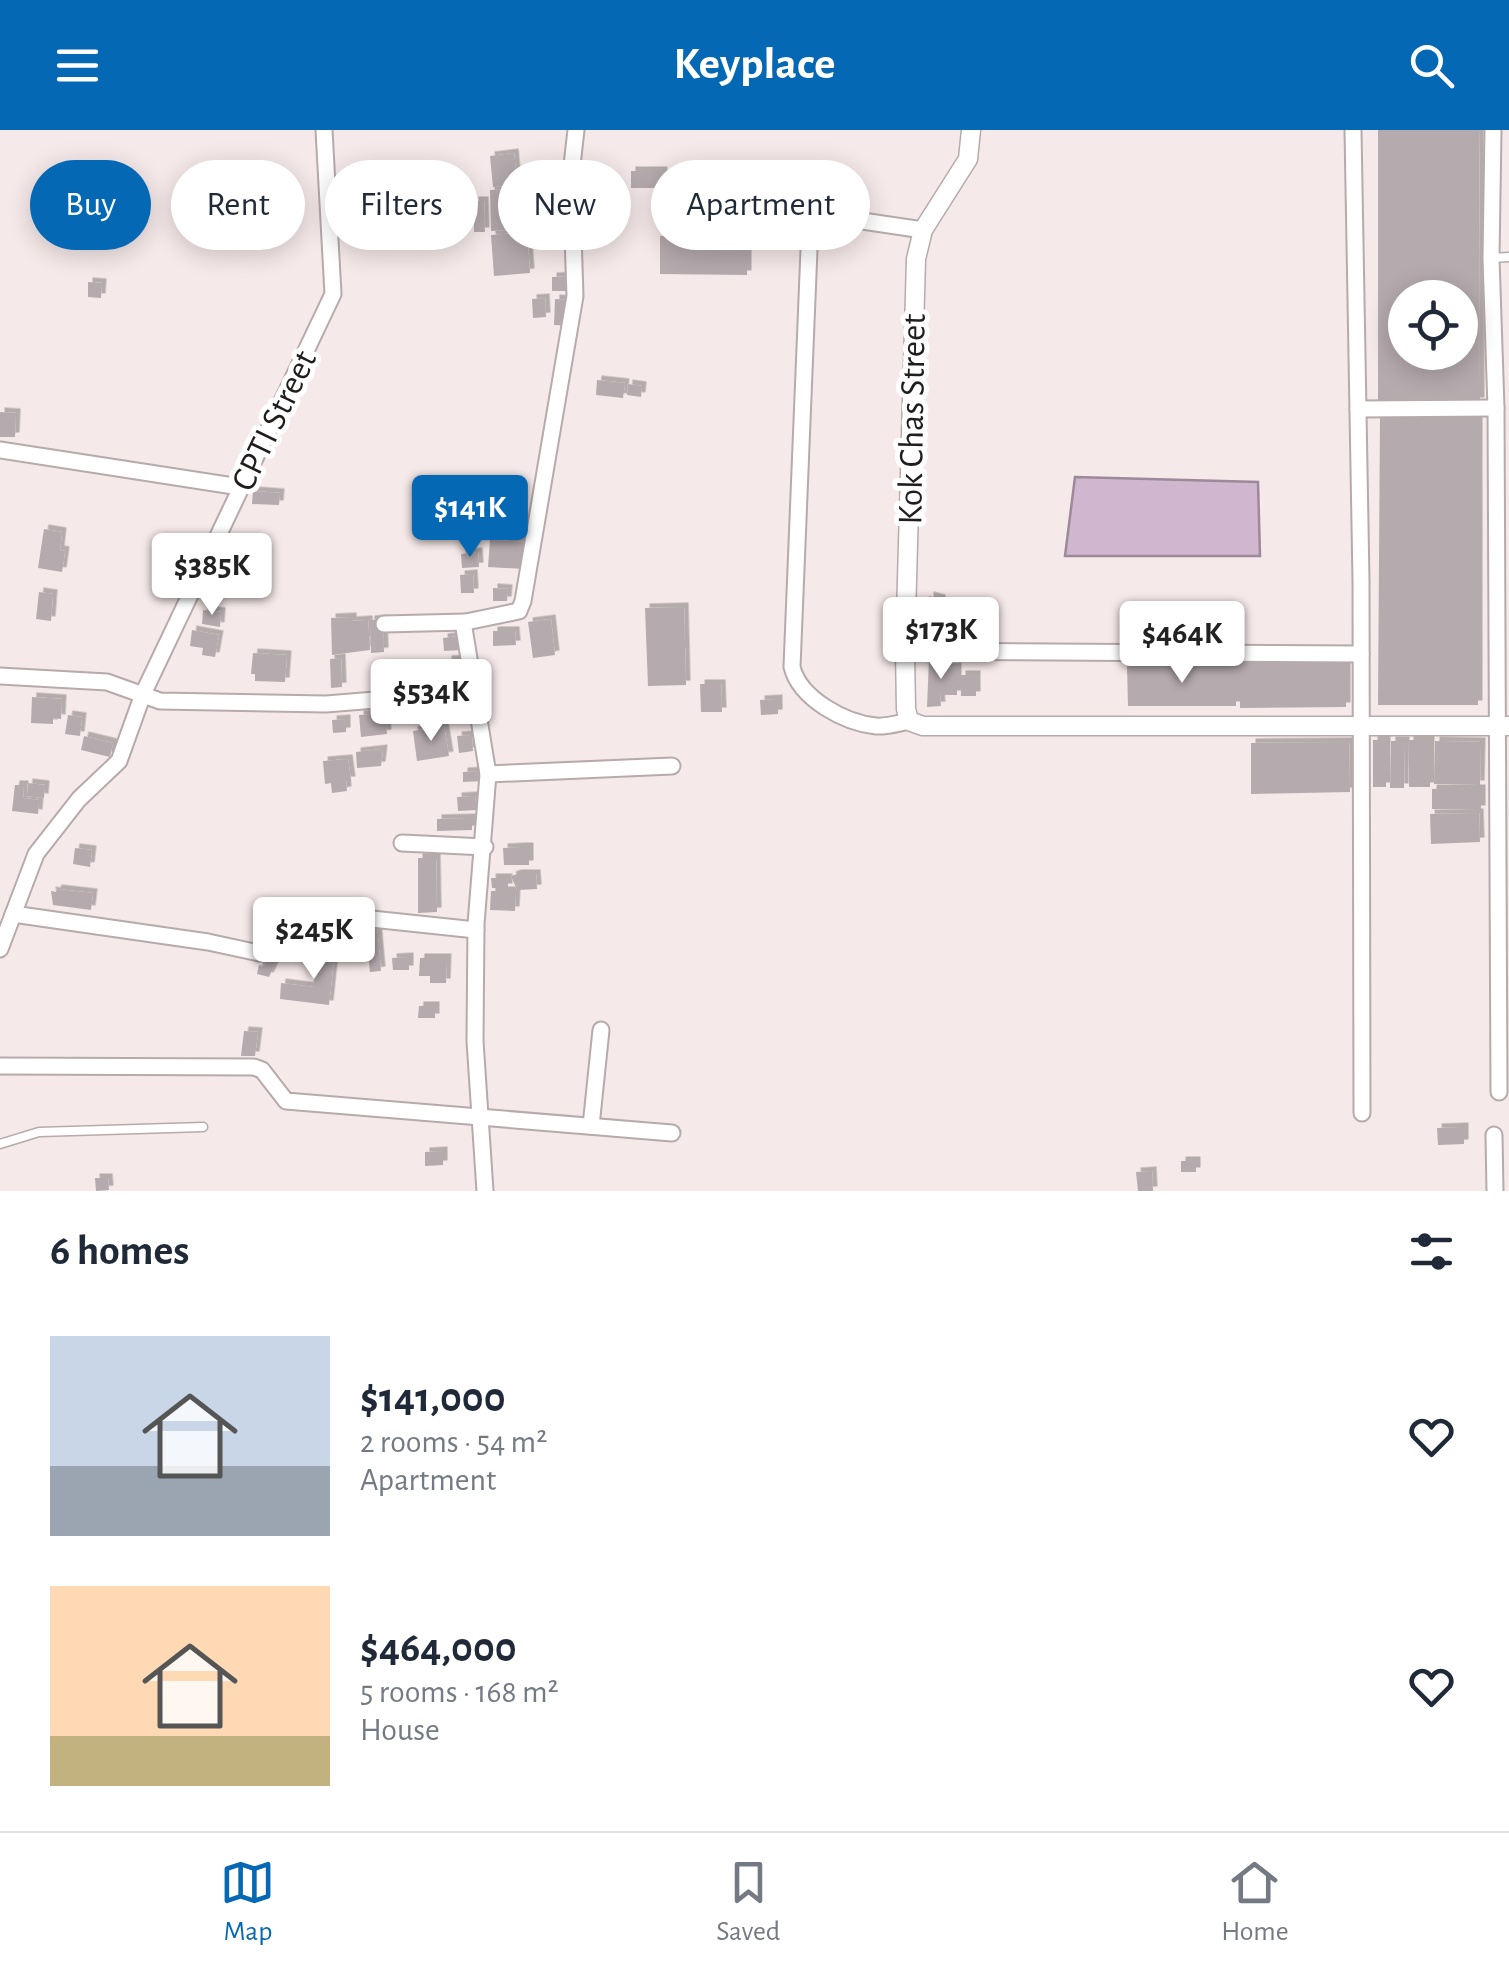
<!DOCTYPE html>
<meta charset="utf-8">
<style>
body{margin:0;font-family:"Alegreya Sans",sans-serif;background:#f2f2f3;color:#1f2937;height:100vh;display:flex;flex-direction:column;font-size:38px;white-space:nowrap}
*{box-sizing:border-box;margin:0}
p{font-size:32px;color:#747a83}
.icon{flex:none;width:55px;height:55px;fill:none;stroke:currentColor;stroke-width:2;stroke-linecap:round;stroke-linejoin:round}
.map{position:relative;height:1061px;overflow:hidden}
.panel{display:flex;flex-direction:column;background:#fff;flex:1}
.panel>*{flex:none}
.banner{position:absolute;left:30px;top:30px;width:1000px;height:90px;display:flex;gap:20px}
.fabs{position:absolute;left:1388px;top:150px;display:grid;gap:20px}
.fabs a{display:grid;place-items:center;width:90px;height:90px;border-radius:50%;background:#fff;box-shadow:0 5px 25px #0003;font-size:50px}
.price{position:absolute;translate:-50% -85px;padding:0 22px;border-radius:10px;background:#fff;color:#222;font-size:32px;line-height:65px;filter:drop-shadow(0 2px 5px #0008)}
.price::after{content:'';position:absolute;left:50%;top:60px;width:30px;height:22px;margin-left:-15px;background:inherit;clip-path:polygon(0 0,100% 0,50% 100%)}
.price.on{background:#0568b5;color:#fff}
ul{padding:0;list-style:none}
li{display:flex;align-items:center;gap:30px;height:250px;padding:0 50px}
li span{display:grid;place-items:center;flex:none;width:280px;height:200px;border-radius:0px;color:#555}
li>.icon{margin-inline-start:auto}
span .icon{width:120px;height:120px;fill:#fffc;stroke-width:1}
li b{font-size:42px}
h2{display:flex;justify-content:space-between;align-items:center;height:120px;padding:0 50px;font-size:42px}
.chip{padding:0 35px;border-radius:45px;background:#fff;box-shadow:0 5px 25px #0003;font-size:35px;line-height:90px}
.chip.on{background:#0568b5;color:#fff}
header{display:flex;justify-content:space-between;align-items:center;height:130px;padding:0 50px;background:#0568b5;color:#fff;font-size:45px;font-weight:700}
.tabs{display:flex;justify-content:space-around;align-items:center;height:140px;border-top:2px solid #e0e1e3;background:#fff;font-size:28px;color:#747a83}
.tabs a{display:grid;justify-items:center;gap:5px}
.tabs .on{color:#0568b5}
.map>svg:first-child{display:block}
.water{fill:#d0b7cf;stroke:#9c899a;stroke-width:2.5}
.building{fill:#b5aaae;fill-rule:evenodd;filter:url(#shadow)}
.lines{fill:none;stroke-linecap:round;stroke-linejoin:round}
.service-casing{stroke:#b7aaaa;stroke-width:11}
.minor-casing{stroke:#b7aaaa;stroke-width:19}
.tertiary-casing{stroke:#b7aaaa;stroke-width:21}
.service{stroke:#fff;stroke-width:8}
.minor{stroke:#fff;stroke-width:15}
.tertiary{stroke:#fff;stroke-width:18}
.labels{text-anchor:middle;stroke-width:10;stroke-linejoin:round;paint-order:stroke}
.street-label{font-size:35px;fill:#211d1d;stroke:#fff}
</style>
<header><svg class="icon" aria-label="menu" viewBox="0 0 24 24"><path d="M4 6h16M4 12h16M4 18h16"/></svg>Keyplace<svg class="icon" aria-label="search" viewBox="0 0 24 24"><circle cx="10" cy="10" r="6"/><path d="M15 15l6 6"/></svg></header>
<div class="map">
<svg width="1509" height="1061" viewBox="0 0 1509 1061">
<defs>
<filter id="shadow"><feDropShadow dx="4.5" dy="-4.5" stdDeviation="0" flood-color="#0004"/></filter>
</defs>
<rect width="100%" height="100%" fill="#f6e9e9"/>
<polygon class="water" points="1075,347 1258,352 1260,426 1065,426"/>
<g class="building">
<path d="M1378 0H1479L1480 272 1378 273ZM1405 168H1460V222H1405Z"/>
<polygon points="514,23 517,55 493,57 490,26"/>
<rect x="631" y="41" width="32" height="17"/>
<polygon points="512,59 514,100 491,101 490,60"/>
<polygon points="474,71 484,71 485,102 474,102"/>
<polygon points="702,97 722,97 721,107 747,107 747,145 660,144 660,106 701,107"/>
<polygon points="527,102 530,143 494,146 491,105"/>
<polygon points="574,146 574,161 552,161 552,147"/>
<polygon points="88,152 102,153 101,168 88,167"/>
<polygon points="545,168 546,187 533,188 532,169"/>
<polygon points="555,169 571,170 571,196 554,195"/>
<polygon points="597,250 625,253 623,268 596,265"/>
<polygon points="628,254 642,256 641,267 627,265"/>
<polygon points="0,282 16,283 15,307 0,307"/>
<polygon points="1478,285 1478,575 1378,575 1380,286"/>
<polygon points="253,361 280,363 279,375 252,374"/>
<polygon points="44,399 62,402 60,420 65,421 62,442 38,438"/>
<polygon points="490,410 528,412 526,439 488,437"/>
<polygon points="478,422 479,437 462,438 461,424"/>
<polygon points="473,444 474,463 461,463 460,445"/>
<polygon points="493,458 508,459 507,471 493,471"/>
<polygon points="39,462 53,464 51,491 36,489"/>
<polygon points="929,466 941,469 941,509 937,510 929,510"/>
<polygon points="684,477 686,555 648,556 645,478"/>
<polygon points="203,480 221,482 220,497 202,494"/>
<polygon points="352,487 352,491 368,490 370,520 332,525 331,488"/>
<polygon points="383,489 384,522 371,523 370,490"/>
<polygon points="551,489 555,525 533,528 528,492"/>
<polygon points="192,500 219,505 215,527 202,525 203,518 190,516"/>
<polygon points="493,501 515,501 516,515 493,516"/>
<polygon points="460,506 461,520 444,521 443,508"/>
<polygon points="253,523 287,525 285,552 255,551 255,544 251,544"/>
<polygon points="341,528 342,557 331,558 330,529"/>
<polygon points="465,529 466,539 448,541 447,530"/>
<polygon points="929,529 943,529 942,538 957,537 957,565 940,565 941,576 927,577"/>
<polygon points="1346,530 1346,577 1240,578 1240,531"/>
<polygon points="1236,535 1236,576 1128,576 1127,536"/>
<polygon points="464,541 465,556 448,557 446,543"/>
<rect x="961" y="545" width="15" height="21"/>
<polygon points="700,554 721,554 722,582 701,582"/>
<polygon points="32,567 62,569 61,589 53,588 53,594 31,593"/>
<polygon points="778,569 778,584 761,585 760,570"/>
<polygon points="470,573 471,590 456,592 454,574"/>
<polygon points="443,574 445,590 428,592 426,576"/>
<polygon points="385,583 387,604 361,607 359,585"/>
<polygon points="68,585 82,587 80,606 65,604"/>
<polygon points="346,589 346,602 333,603 332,590"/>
<polygon points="444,596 449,626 417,631 413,601"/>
<polygon points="472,605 473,621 459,623 457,606"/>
<polygon points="84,606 113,613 110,627 81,620"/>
<rect x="1373" y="610" width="13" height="47"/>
<rect x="1409" y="610" width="21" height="47"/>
<polygon points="1391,611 1405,611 1404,658 1390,658"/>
<polygon points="1435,611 1481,612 1480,655 1434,654"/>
<polygon points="1349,612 1350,662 1251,664 1251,613"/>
<polygon points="383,619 381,636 357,638 356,622"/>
<polygon points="348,629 351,651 346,651 347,661 332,663 331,653 325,654 323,631"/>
<polygon points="483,641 484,651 463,652 463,642"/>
<polygon points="28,653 45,655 44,668 27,666"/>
<polygon points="15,655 24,655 23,668 39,670 38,684 12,681"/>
<polygon points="1432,659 1481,659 1481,680 1432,679"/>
<polygon points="475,666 477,680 458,681 457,667"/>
<polygon points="1479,683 1480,712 1431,714 1430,684"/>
<polygon points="472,688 472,700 437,701 437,689"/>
<polygon points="522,717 529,717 529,735 504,735 503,718"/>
<polygon points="75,718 92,720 90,737 73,734"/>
<polygon points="418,728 436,728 437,782 418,783"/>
<polygon points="517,744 536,744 537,759 517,760 511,746"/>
<polygon points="491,748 508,748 508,758 492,758"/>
<polygon points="57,759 93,763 91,780 53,775 51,761 56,762"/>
<polygon points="491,761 516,761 515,781 490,780"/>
<polygon points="284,785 298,786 297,800 283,800"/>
<polygon points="377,797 381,841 370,842 365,798"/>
<polygon points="317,817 335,819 329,875 280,869 281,853 313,857"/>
<polygon points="409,827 409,840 393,840 392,828"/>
<polygon points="420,828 447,828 446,853 430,853 430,846 419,846"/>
<polygon points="265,830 276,832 269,847 257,844 259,835 264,836"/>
<polygon points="419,876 435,876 435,888 418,888"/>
<polygon points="244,901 258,902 255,926 241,926"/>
<polygon points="1464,997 1464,1014 1438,1015 1437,998"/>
<polygon points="443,1021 443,1035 425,1036 425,1022"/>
<rect x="1181" y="1031" width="15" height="11"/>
<polygon points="1152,1041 1153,1061 1138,1061 1136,1042"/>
<polygon points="95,1048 108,1048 109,1060 96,1061"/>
</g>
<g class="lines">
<defs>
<g id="service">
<polyline points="1491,128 1509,127"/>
<polyline points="0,1014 39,1002 203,997"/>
</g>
<g id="minor">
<polyline points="1353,0 1361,451 1362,983"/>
<polyline points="1493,0 1491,128 1496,278 1499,962"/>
<polyline points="1358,279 1496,278"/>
<polyline points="0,320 240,357"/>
<polyline points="384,494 466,492"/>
<polyline points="905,521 1361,524"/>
<polyline points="0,546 107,552 160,571 326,574 474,562"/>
<path d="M909 591C899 593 886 597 876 596 845 593 800 569 792 537L810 95 822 85 923 100"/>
<polyline points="488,644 672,636"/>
<polyline points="402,713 485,717"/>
<polyline points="13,784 208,812 259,823 274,822 298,812 308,787 315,783 476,800"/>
<polyline points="0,819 36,724 79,669 119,631 143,564 333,164 324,0"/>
<polyline points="0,936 254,937 262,940 286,971 672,1003"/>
<polyline points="591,996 601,900"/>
<polyline points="1494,1005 1495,1061"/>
<polyline points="485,1061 475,911 476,794 488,644 464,498 466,492 519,481 523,471 575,166 571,44 576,0"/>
</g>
<polyline id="tertiary" points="971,0 968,29 923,100 916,129 905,521 906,579 909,591 923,596 1509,596"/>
</defs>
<use href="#service" class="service-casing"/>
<use href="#minor" class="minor-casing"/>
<use href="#tertiary" class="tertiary-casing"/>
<use href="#service" class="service"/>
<use href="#minor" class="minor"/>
<use href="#tertiary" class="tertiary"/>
</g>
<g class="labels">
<g class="street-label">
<text transform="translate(911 289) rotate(-89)" y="12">Kok Chas Street</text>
<text transform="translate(273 290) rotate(-64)" y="12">CPTI Street</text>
</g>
</g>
</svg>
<div class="fabs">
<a><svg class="icon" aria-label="locate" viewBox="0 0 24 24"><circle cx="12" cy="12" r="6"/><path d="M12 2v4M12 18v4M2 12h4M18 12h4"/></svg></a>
</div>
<b class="price on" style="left:470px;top:430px">$141K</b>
<b class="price" style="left:212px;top:488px">$385K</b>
<b class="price" style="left:941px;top:552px">$173K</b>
<b class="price" style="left:1182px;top:556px">$464K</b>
<b class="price" style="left:431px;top:614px">$534K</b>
<b class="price" style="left:314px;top:852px">$245K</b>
<div class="banner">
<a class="chip on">Buy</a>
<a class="chip">Rent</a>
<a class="chip">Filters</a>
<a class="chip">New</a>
<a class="chip">Apartment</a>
</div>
</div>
<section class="panel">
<h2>6 homes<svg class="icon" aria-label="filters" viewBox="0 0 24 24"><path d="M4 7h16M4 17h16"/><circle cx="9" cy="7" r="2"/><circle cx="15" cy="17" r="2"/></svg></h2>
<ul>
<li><span style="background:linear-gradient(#c9d6e8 65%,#9aa5b1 0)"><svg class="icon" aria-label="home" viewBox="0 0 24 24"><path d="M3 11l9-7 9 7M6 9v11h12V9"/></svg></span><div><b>$141,000</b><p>2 rooms · 54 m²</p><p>Apartment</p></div><svg class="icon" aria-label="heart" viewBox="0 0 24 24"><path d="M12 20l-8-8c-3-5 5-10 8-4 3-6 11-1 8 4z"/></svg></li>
<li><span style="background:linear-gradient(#ffd9b3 75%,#c2b280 0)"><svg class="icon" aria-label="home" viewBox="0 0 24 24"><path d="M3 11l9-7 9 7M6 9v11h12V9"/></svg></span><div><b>$464,000</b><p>5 rooms · 168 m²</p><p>House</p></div><svg class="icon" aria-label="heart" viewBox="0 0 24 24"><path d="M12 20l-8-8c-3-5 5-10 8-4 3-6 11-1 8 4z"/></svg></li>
</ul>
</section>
<nav class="tabs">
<a class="on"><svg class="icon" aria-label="map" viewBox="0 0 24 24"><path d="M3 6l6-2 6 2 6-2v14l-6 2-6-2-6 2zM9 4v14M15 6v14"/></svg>Map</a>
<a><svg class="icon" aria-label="saved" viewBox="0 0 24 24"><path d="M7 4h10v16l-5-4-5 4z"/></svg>Saved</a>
<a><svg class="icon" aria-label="home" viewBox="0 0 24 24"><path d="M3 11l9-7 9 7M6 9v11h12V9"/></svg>Home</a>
</nav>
